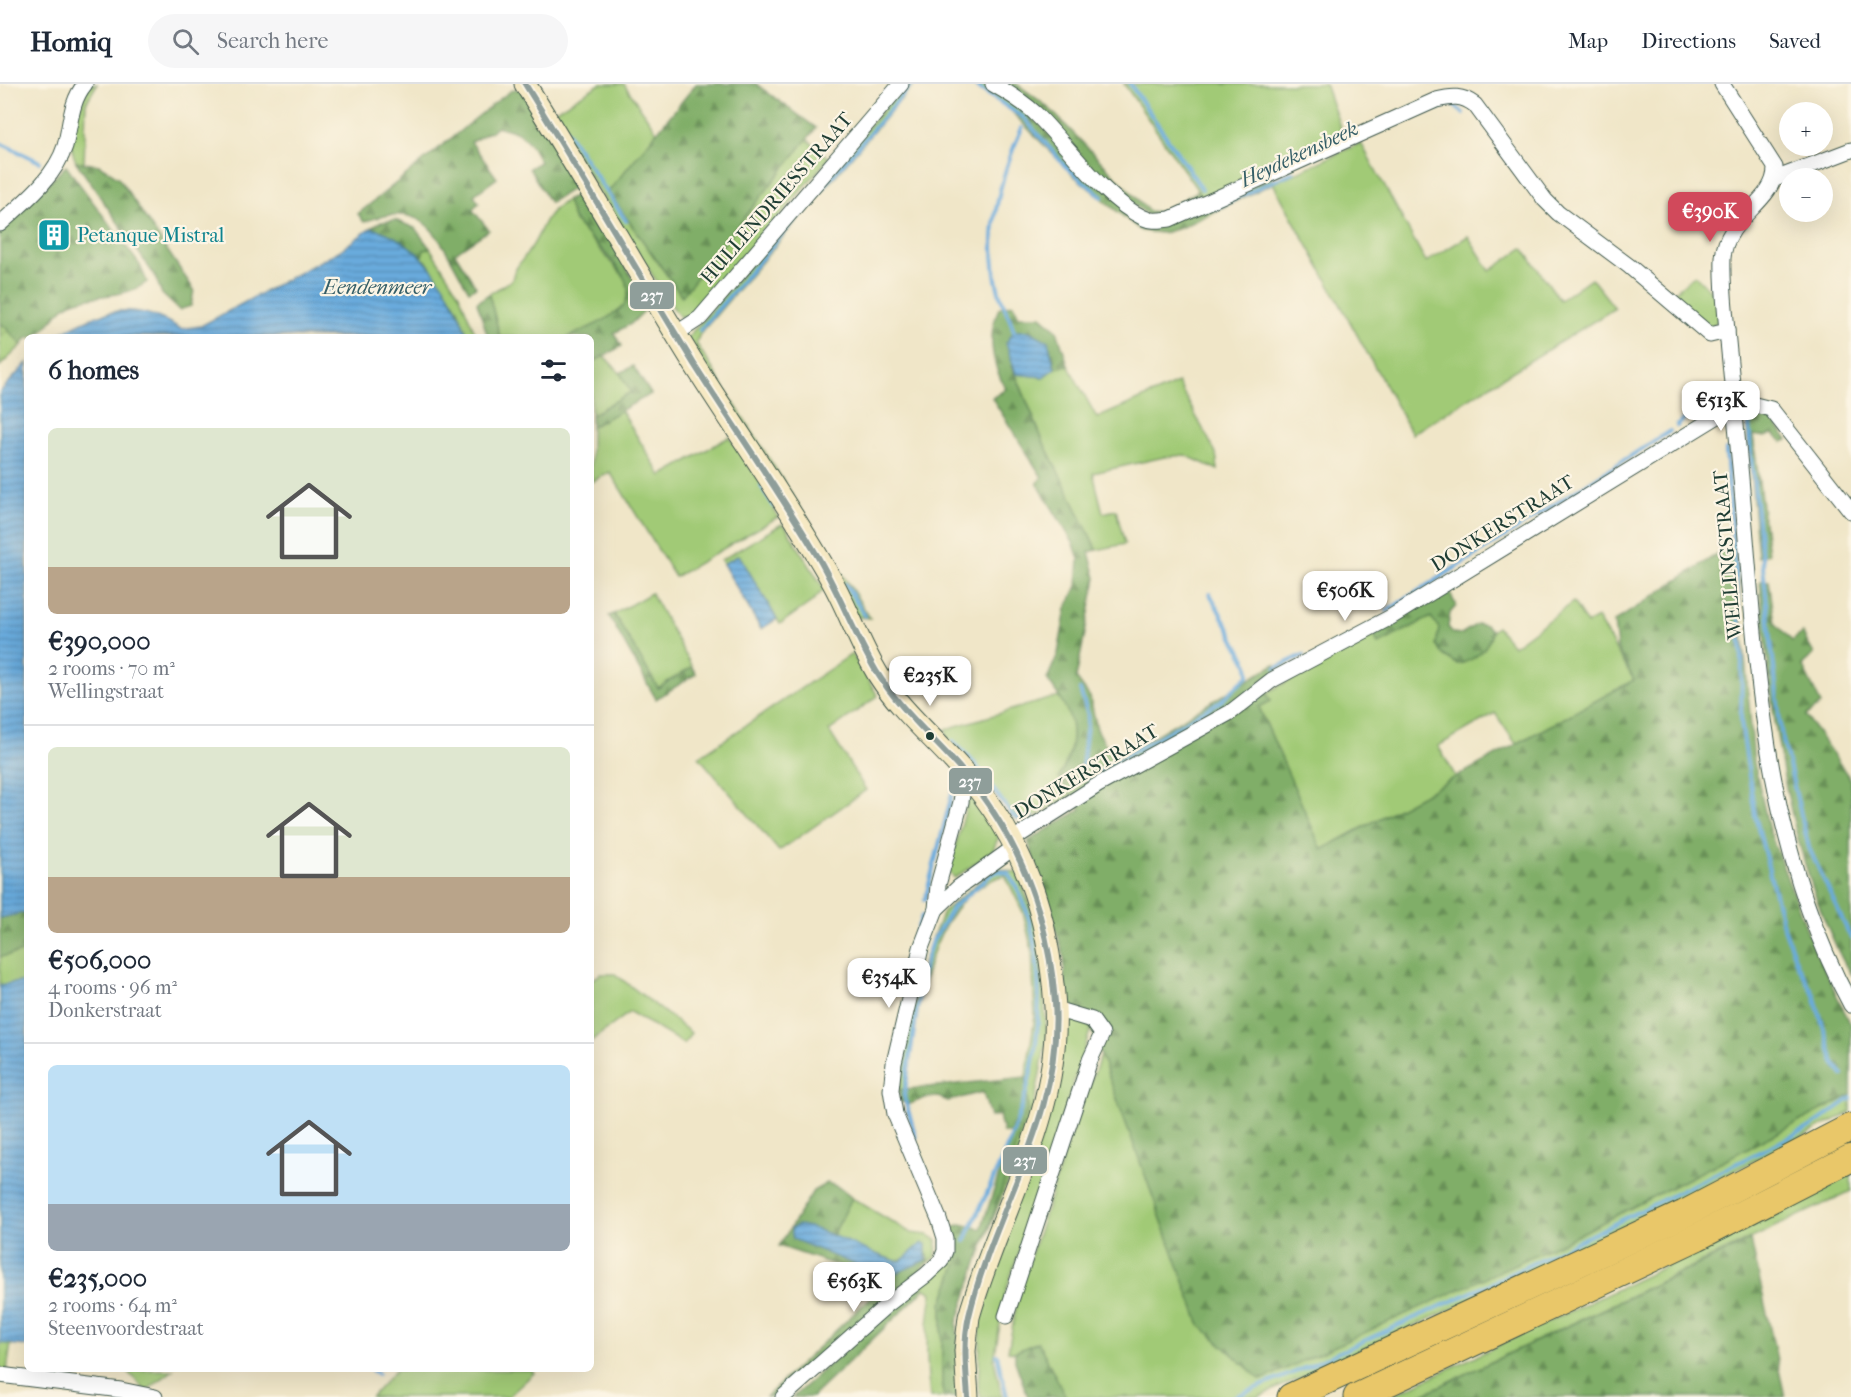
<!DOCTYPE html>
<meta charset="utf-8">
<style>
body{margin:0;font-family:"IM FELL French Canon",serif;background:#f6f6f7;color:#1f2937;height:100vh;display:flex;flex-direction:column;font-size:22px;white-space:nowrap}
*{box-sizing:border-box;margin:0}
p{font-size:20px;color:#747a83}
.icon{flex:none;width:33px;height:33px;fill:none;stroke:currentColor;stroke-width:2;stroke-linecap:round;stroke-linejoin:round}
.map{position:relative;flex:1;overflow:hidden}
.side{position:absolute;left:24px;top:250px;width:570px;height:1038px;display:flex;flex-direction:column;background:#fff;border-radius:9px;box-shadow:0 6px 24px #0002}
.side>*{flex:none}
.controls{position:absolute;left:1779px;top:18px;display:grid;gap:12px}
.controls a{display:grid;place-items:center;width:54px;height:54px;border-radius:50%;background:#fff;box-shadow:0 6px 24px #0002;font-size:30px}
.price{position:absolute;translate:-50% -51px;padding:0 14px;border-radius:12px;background:#fff;color:#222;font-size:20px;line-height:39px;filter:drop-shadow(0 2px 3px #0008)}
.price::after{content:'';position:absolute;left:50%;top:36px;width:18px;height:14px;margin-left:-9px;background:inherit;clip-path:polygon(0 0,100% 0,50% 100%)}
.price.on{background:#d1495b;color:#fff}
ul{padding:0;list-style:none}
li{display:grid;align-content:center;gap:12px;height:318px;padding:0 24px}
li+li{border-top:2px solid #e0e1e3}
li span{display:grid;place-items:center;height:186px;border-radius:9px;color:#555}
li>.icon{margin-inline-start:auto}
span .icon{width:108px;height:108px;fill:#fffc;stroke-width:1}
li b{font-size:26px}
h2{display:flex;justify-content:space-between;align-items:center;height:72px;padding:0 24px;font-size:26px}
header{display:flex;align-items:center;gap:36px;box-sizing:border-box;height:84px;padding:0 30px;background:#fff;border-bottom:2px solid #e0e1e3}
header strong{font-size:28px}
nav{display:flex;gap:33px;margin-inline-start:auto;font-size:21px}
.search{width:420px;height:54px;background:#f6f6f7;display:flex;align-items:center;gap:15px;box-sizing:border-box;padding:0 21px;border-radius:33px;color:#747a83;font-size:22px}
.map>svg:first-child{display:block}
.grass{fill:#a1ca76;stroke:#608455;stroke-width:1.5}
.forest{fill:url(#forest-firs);stroke:#50764e;stroke-width:1.5}
.park{fill:url(#park-crowns);stroke:#608455;stroke-width:1.5}
.water{fill:url(#water-rules);stroke:#447488;stroke-width:1.5}
.lines{fill:none;stroke-linecap:round;stroke-linejoin:round}
.stream{stroke:#69abdd;stroke-width:4}
.street-casing{stroke:#3e564a;stroke-width:17}
.secondary-casing{stroke:#3e564a;stroke-width:23}
.highway-casing{stroke:#3e564a;stroke-width:29}
.street{stroke:#fff;stroke-width:15}
.secondary{stroke:#f6e9c3;stroke-width:21}
.highway{stroke:#e9c769;stroke-width:27}
.bus-1-casing{stroke:#fcf5e5;stroke-width:10}
.bus-1{stroke:#8f9e9a;stroke-width:6}
.bus-dot{fill:#1f3d34;stroke:#fcf5e5;stroke-width:2}
.labels{text-anchor:middle;stroke-width:4.5;stroke-linejoin:round;paint-order:stroke}
.street-label{font-size:20px;fill:#1f3d34;stroke:#fcf5e5}
.culture-label{font-size:20px;fill:#0d838f;stroke:#fcf5e5;text-anchor:start}
.water-label{font-size:21px;font-style:italic;fill:#355e67;stroke:#fcf5e5}
.line-badge{stroke:#fcf5e5;stroke-width:2}
.badge-label{font-size:16px;text-anchor:middle;font-weight:bold;fill:#fff}
</style>
<header>
<strong>Homiq</strong>
<div class="search"><svg class="icon" aria-label="search" viewBox="0 0 24 24"><circle cx="10" cy="10" r="6"/><path d="M15 15l6 6"/></svg>Search here</div>
<nav><a>Map</a><a>Directions</a><a>Saved</a></nav>
</header>
<div class="map">
<svg width="1851" height="1313" viewBox="0 0 1851 1313">
<defs>
<pattern id="forest-firs" width="22" height="20" patternUnits="userSpaceOnUse" patternTransform="scale(1.5)"><rect width="22" height="20" fill="#80ae67"/><path d="M5 1l3.5 6h-7zM16 11l3.5 6h-7z" fill="#688f56"/></pattern>
<pattern id="park-crowns" width="20" height="18" patternUnits="userSpaceOnUse" patternTransform="scale(1.5)"><rect width="20" height="18" fill="#a1ca76"/><path d="M2 6a3 3 0 1 1 6 0M12 15a3 3 0 1 1 6 0" fill="none" stroke="#83a562"/></pattern>
<pattern id="water-rules" width="6" height="5" patternUnits="userSpaceOnUse" patternTransform="scale(1.5)"><rect width="6" height="5" fill="#69abdd"/><path d="M0 2.5h6" fill="none" stroke="#568cb4"/></pattern>
</defs>
<rect width="100%" height="100%" fill="#fcf5e5"/>
<filter id="ink" filterUnits="userSpaceOnUse"><feTurbulence type="fractalNoise" baseFrequency=".0167" numOctaves="2"/><feDisplacementMap in="SourceGraphic" scale="12" xChannelSelector="R" yChannelSelector="G"/><feConvolveMatrix kernelMatrix="1 2 1 2 8 2 1 2 1" color-interpolation-filters="sRGB"/></filter>
<filter id="wash" filterUnits="userSpaceOnUse"><feTurbulence type="fractalNoise" baseFrequency=".008" numOctaves="4" result="noise"/><feDisplacementMap in="SourceGraphic" scale="24" xChannelSelector="R" yChannelSelector="G"/><feGaussianBlur stdDeviation="1.35" result="paint"/><feColorMatrix in="noise" values="0 0 0 0 0 0 0 0 0 0 0 0 0 0 0 0 0 1.4 0 .05"/><feComposite in="paint" operator="in"/></filter>
<g filter="url(#wash)">
<rect width="100%" height="100%" fill="#f0e6c8"/>
<g class="grass">
<path d="M89 0H97L86 19 84 80 76 78C64 52 79 24 89 0Z"/>
<polygon points="600,0 624,0 657,48 608,108 681,211 807,55 829,74 696,230 680,233 676,228 550,30"/>
<polygon points="905,0 914,0 700,250 696,259 870,534 857,533 687,254"/>
<polygon points="971,0 985,0 1024,26 1016,32 1005,20"/>
<polygon points="1124,0 1325,0 1343,51 1203,114"/>
<polygon points="1361,59 1426,178 1468,152 1490,187 1523,164 1560,216 1591,194 1615,224 1412,350 1273,99"/>
<path d="M567 116 573 135 625 194 629 206 624 222 603 237 568 254 500 253 489 210 512 196C514 183 524 175 531 164 545 143 541 132 567 116Z"/>
<polygon points="430,164 459,210 477,253 468,253 458,225 426,176 421,174 424,166"/>
<polygon points="1695,191 1716,212 1719,236 1712,242 1708,242 1675,215 1673,209"/>
<polygon points="604,272 620,289 631,308 591,331 591,279"/>
<polygon points="1068,281 1097,334 1178,299 1216,369 1218,386 1185,371 1164,373 1093,389 1103,429 1116,426 1125,460 1097,466 1043,357 1016,290 1043,293 1055,284"/>
<polygon points="621,326 661,392 729,353 776,419 774,426 778,433 675,493 610,388 591,398 591,343"/>
<polygon points="782,440 786,443 824,505 813,517 780,540 739,471 723,480 721,476"/>
<polygon points="651,509 692,583 658,604 614,530"/>
<polygon points="1573,518 1587,540 1597,534 1634,596 1516,660 1495,629 1438,662 1456,693 1321,766 1259,623 1271,617 1266,609 1374,551 1379,560 1431,533 1439,544 1443,571 1457,580 1463,579 1490,556 1492,547 1497,543 1513,562"/>
<polygon points="852,570 878,612 829,647 866,706 779,767 699,673"/>
<path d="M1059 612C1079 640 1074 665 1059 694L1072 711 1028 737 1015 735 947 655 946 645Z"/>
<polygon points="971,707 999,752 993,766 955,794 948,788"/>
<path d="M998 784 1018 789 1039 848 1047 953 1031 1036 981 1168 1028 1026 1026 993 1035 932 1032 866 1023 828 1005 791C922 815 918 935 906 1005L899 1006V993L923 879 943 828 992 787Z"/>
<polygon points="27,867 27,897 0,901 0,873"/>
<polygon points="601,890 615,890 691,949 684,960 630,928 591,957 591,896"/>
<polygon points="1065,926 1091,944 1005,1210 994,1276 1002,1313 981,1313 978,1303 981,1235 1003,1163"/>
<polygon points="1101,971 1200,1241 1574,1153 1851,1011 1851,1028 1543,1183 1258,1313 1066,1313 1038,1258 1015,1268 1008,1267 1019,1207 1076,1036"/>
<polygon points="1851,1089 1851,1107 1417,1313 1389,1313 1747,1144"/>
<polygon points="852,1114 911,1149 928,1151 937,1156 936,1173 928,1179 928,1171 896,1177 832,1154"/>
<path d="M954 1154 959 1160 958 1176 942 1220V1303L944 1313H930C925 1277 926 1245 932 1209L919 1201 947 1177Z"/>
<polygon points="0,1259 11,1260 7,1286 0,1285"/>
<polygon points="126,1286 173,1286 146,1307"/>
<polygon points="396,1286 531,1286 534,1289 508,1313 371,1313"/>
</g>
<g class="forest">
<polygon points="696,0 756,0 816,44 682,212 608,108"/>
<polygon points="1004,0 1017,0 1048,23 1149,127 1160,128 1198,107 1203,114 1172,129 1148,131 1126,115"/>
<path d="M520 4 580 100 550 119 529 84 540 78C530 57 522 46 498 43L471 58 497 94 474 111 479 119 472 125 489 146 455 169 476 203 469 207C439 158 430 112 364 138L358 130 497 17 512 6Z"/>
<polygon points="1024,26 1146,139 1271,93 1273,99 1180,144 1163,149 1141,147 1073,91 1016,32"/>
<polygon points="76,78 99,81 118,93 194,206 191,222 179,226 162,210 155,192"/>
<path d="M66 82 140 181 147 198C125 215 96 209 71 219 55 226 46 253 27 254L22 261 0 238V147Z"/>
<path d="M584 107 648 223 631 240 614 249 622 262 591 279V254L568 253C586 245 606 237 621 224 649 199 588 156 575 137 571 131 569 123 567 116Z"/>
<path d="M395 136 415 144 430 164 424 166 421 174C406 161 391 148 371 144L381 138Z"/>
<polygon points="489,210 500,253 488,253 477,218"/>
<path d="M1013 220 1019 232H1041L1057 246 1068 281 1055 284 1053 269 1012 282 1043 357 1097 466 1089 468 1096 494 1076 594 1090 613 1097 645 1114 676 1275 580 1278 587 1260 598 1271 617 1259 623 1322 766 1634 596 1617 564 1614 538 1735 458 1754 678 1769 746 1813 862 1851 941V1011L1574 1153 1261 1296 1200 1241 1091 944 1065 926 1064 872 1028 757 1081 725 1059 694C1081 650 1075 634 1047 595L1058 570 1066 525 1077 502 1079 475 1074 460 1037 399 1042 393 992 314 1006 305C991 280 987 250 999 224Z"/>
<polygon points="633,282 651,310 591,343 591,331 631,308 620,289"/>
<polygon points="1756,328 1773,337 1788,356 1783,358 1772,350 1765,353 1753,351 1768,470 1758,473 1747,344 1751,329"/>
<path d="M1760 497H1769L1775 539 1792 557 1802 549 1814 570 1802 581 1821 620 1806 632 1851 696V892C1785 770 1772 633 1760 497Z"/>
<path d="M1449 506 1456 522 1450 529 1448 543 1453 549 1461 550 1477 540 1486 541 1492 547C1489 564 1474 578 1457 580L1443 571 1436 561 1439 544 1431 533 1378 560 1374 551Z"/>
<polygon points="614,530 658,604 692,583 696,590 656,615 609,532"/>
<polygon points="27,828 27,867 0,873 0,834"/>
<polygon points="1026,993 1028,1026 957,1239 961,1313 944,1313 942,1303 942,1220 958,1176 959,1160 954,1154 953,1143 961,1140 981,1145 1013,1049 1003,1049 999,1031 990,1033 983,1008 948,1017 938,1013 925,1014 910,1020 900,1018 899,1006"/>
<polygon points="827,1099 838,1103 852,1114 832,1153 824,1150 875,1189 885,1188 892,1191 926,1176 928,1179 778,1313 766,1313 887,1198 779,1162 813,1107"/>
<polygon points="1751,1156 1785,1313 1417,1313"/>
<polygon points="918,1201 924,1206 812,1313 793,1313"/>
<polygon points="1038,1258 1066,1313 1028,1313 1015,1277 1015,1268"/>
</g>
<polygon class="park" points="0,238 22,261 0,282"/>
<g class="water">
<path d="M371 144C421 155 453 209 468 253H54C102 226 131 214 181 245L201 242 339 167Z"/>
<polygon points="1014,247 1029,247 1048,257 1055,284 1043,293 1016,290 1006,259"/>
<polygon points="27,279 27,828 0,834 0,308"/>
<polygon points="739,471 777,535 761,545 723,480"/>
<polygon points="27,897 27,1262 0,1259 0,901"/>
<path d="M798 1141C825 1144 866 1169 896 1177H901L922 1159 926 1160V1176L892 1191 885 1188 875 1189 793 1155 791 1145Z"/>
</g>
<g class="lines">
<g class="stream">
<polyline points="973,0 1024,34 1065,82 1102,113"/>
<polyline points="1130,0 1202,105"/>
<polyline points="1429,27 1451,19 1463,29"/>
<polyline points="562,40 626,137"/>
<polyline points="0,59 40,78"/>
<polyline points="1215,124 1293,88"/>
<polyline points="700,246 912,0"/>
<path d="M1014 247C1010 234 1003 221 999 208 984 154 999 94 1022 44"/>
<polyline points="1761,331 1755,331 1749,339 1751,373 1781,648 1809,764 1851,854"/>
<polyline points="1677,342 1688,331"/>
<polyline points="1726,366 1742,573 1741,638 1755,731 1782,838 1797,880 1814,911 1834,979 1843,991"/>
<polyline points="761,402 774,422"/>
<polyline points="845,500 865,532"/>
<polyline points="1387,527 1670,347"/>
<polyline points="1276,584 1303,571"/>
<polyline points="1080,606 1088,631 1081,692 1087,695 1221,617 1249,591 1248,581 1210,510"/>
<polyline points="953,657 975,680 1012,731 1019,735 1032,733"/>
<polyline points="925,816 953,706"/>
<polyline points="908,872 922,832"/>
<path d="M916 1054 904 1012 923 886 931 860 953 823 992 790 1000 787 1008 789C1026 814 1034 849 1037 879 1048 990 1009 1060 965 1157"/>
<polyline points="997,1271 1007,1313"/>
<polyline points="372,1286 378,1290"/>
<polyline points="1234,1313 1293,1289 1494,1198 1638,1128 1812,1042 1851,1014"/>
</g>
</g>
</g>
<g filter="url(#ink)">
<g class="lines">
<defs>
<g id="street">
<path d="M993 0C1007 8 1023 18 1035 29 1066 59 1104 115 1142 133 1151 138 1160 136 1170 135L1436 16C1452 12 1462 11 1475 21L1545 116 1558 129 1629 182 1710 251 1727 247"/>
<path d="M1722 0 1775 83C1776 119 1726 131 1723 174 1722 198 1725 223 1727 247 1731 292 1736 337 1740 383 1757 570 1759 751 1851 921"/>
<polyline points="1775,95 1851,66"/>
<path d="M0 140C24 118 55 94 65 62 71 40 70 18 85 0"/>
<polyline points="677,249 700,234 901,0"/>
<polyline points="1013,755 1098,701 1231,628 1272,596 1391,533 1734,322 1755,321 1771,325 1851,427"/>
<polyline points="936,825 959,803 1016,762"/>
<polyline points="1006,1232 1090,976 1102,950 1092,936 1055,925"/>
<polyline points="0,1291 121,1306 155,1313"/>
<polyline points="783,1313 888,1220 926,1191 941,1177 945,1167 945,1154 939,1135 895,1030 891,1006 894,979 921,864 936,825 938,801 961,718 965,690"/>
</g>
<path id="secondary" d="M525 0C584 93 638 190 696 283 741 354 791 424 832 497 849 527 860 562 879 592 901 627 935 655 962 686 1025 756 1049 832 1055 923 1061 1032 997 1132 969 1233L965 1267 968 1313"/>
<g id="highway">
<polyline points="1291,1313 1684,1130 1851,1043"/>
<polyline points="1357,1313 1697,1153 1851,1074"/>
</g>
</defs>
<use href="#street" class="street-casing"/>
<use href="#secondary" class="secondary-casing"/>
<use href="#highway" class="highway-casing"/>
<use href="#street" class="street"/>
<use href="#secondary" class="secondary"/>
<use href="#highway" class="highway"/>
<defs>
<path id="bus-1" d="M525 0C583 93 637 187 694 280 734 343 777 404 815 468 838 506 853 548 876 587 898 623 930 651 958 682 1018 749 1048 829 1055 918 1063 1032 994 1125 969 1232 963 1258 966 1286 968 1313"/>
</defs>
<use href="#bus-1" class="bus-1-casing"/>
<use href="#bus-1" class="bus-1"/>
</g>
</g>
<defs>
<symbol id="building-square" viewBox="-11 -11 22 22"><rect x="-9" y="-9" width="18" height="18" rx="4" fill="#0f9aa8" stroke="#fcf5e5"/><path d="M-4-6H4V6H1V3H-1V6H-4ZM-2.5-4.3h1.7v1.8h-1.7ZM.8-4.3h1.7v1.8H.8ZM-2.5-1h1.7V.8h-1.7ZM.8-1h1.7V.8H.8Z" fill="#fff"/></symbol>
</defs>
<g fill-rule="evenodd">
<use href="#building-square" x="35" y="132" width="38" height="38"/>
</g>
<circle class="bus-dot" cx="930" cy="652" r="5"/>
<g class="labels">
<g class="street-label">
<text transform="translate(776 114) rotate(-49)" y="7">HULLENDRIESSTRAAT</text>
<text transform="translate(1502 439) rotate(-32)" y="7">DONKERSTRAAT</text>
<text transform="translate(1727 471) rotate(-95)" y="7">WELLINGSTRAAT</text>
<text transform="translate(1086 687) rotate(-31)" y="7">DONKERSTRAAT</text>
</g>
<g class="culture-label">
<text x="77" y="158">Petanque Mistral</text>
</g>
<g class="water-label">
<text transform="translate(1299 70) rotate(-25)" y="7">Heydekensbeek</text>
<text x="377" y="210">Eendenmeer</text>
</g>
</g>
<g class="line-badge">
<rect x="629" y="197" width="46" height="29" rx="6" fill="#8f9e9a"/>
<rect x="948" y="683" width="45" height="28" rx="6" fill="#8f9e9a"/>
<rect x="1002" y="1062" width="46" height="29" rx="6" fill="#8f9e9a"/>
</g>
<g class="badge-label">
<text x="652" y="217">237</text>
<text x="970" y="703">237</text>
<text x="1025" y="1082">237</text>
</g>
</svg>
<div class="controls">
<a>+</a>
<a>−</a>
</div>
<b class="price on" style="left:1710px;top:159px">€390K</b>
<b class="price" style="left:1721px;top:348px">€513K</b>
<b class="price" style="left:1345px;top:538px">€506K</b>
<b class="price" style="left:930px;top:623px">€235K</b>
<b class="price" style="left:889px;top:925px">€354K</b>
<b class="price" style="left:854px;top:1229px">€563K</b>
<section class="side">
<h2>6 homes<svg class="icon" aria-label="filters" viewBox="0 0 24 24"><path d="M4 7h16M4 17h16"/><circle cx="9" cy="7" r="2"/><circle cx="15" cy="17" r="2"/></svg></h2>
<ul>
<li><span style="background:linear-gradient(#dfe7d0 75%,#b9a48a 0)"><svg class="icon" aria-label="home" viewBox="0 0 24 24"><path d="M3 11l9-7 9 7M6 9v11h12V9"/></svg></span><div><b>€390,000</b><p>2 rooms · 70 m²</p><p>Wellingstraat</p></div></li>
<li><span style="background:linear-gradient(#dfe7d0 70%,#b9a48a 0)"><svg class="icon" aria-label="home" viewBox="0 0 24 24"><path d="M3 11l9-7 9 7M6 9v11h12V9"/></svg></span><div><b>€506,000</b><p>4 rooms · 96 m²</p><p>Donkerstraat</p></div></li>
<li><span style="background:linear-gradient(#bfe0f5 75%,#9aa5b1 0)"><svg class="icon" aria-label="home" viewBox="0 0 24 24"><path d="M3 11l9-7 9 7M6 9v11h12V9"/></svg></span><div><b>€235,000</b><p>2 rooms · 64 m²</p><p>Steenvoordestraat</p></div></li>
</ul>
</section>
</div>
